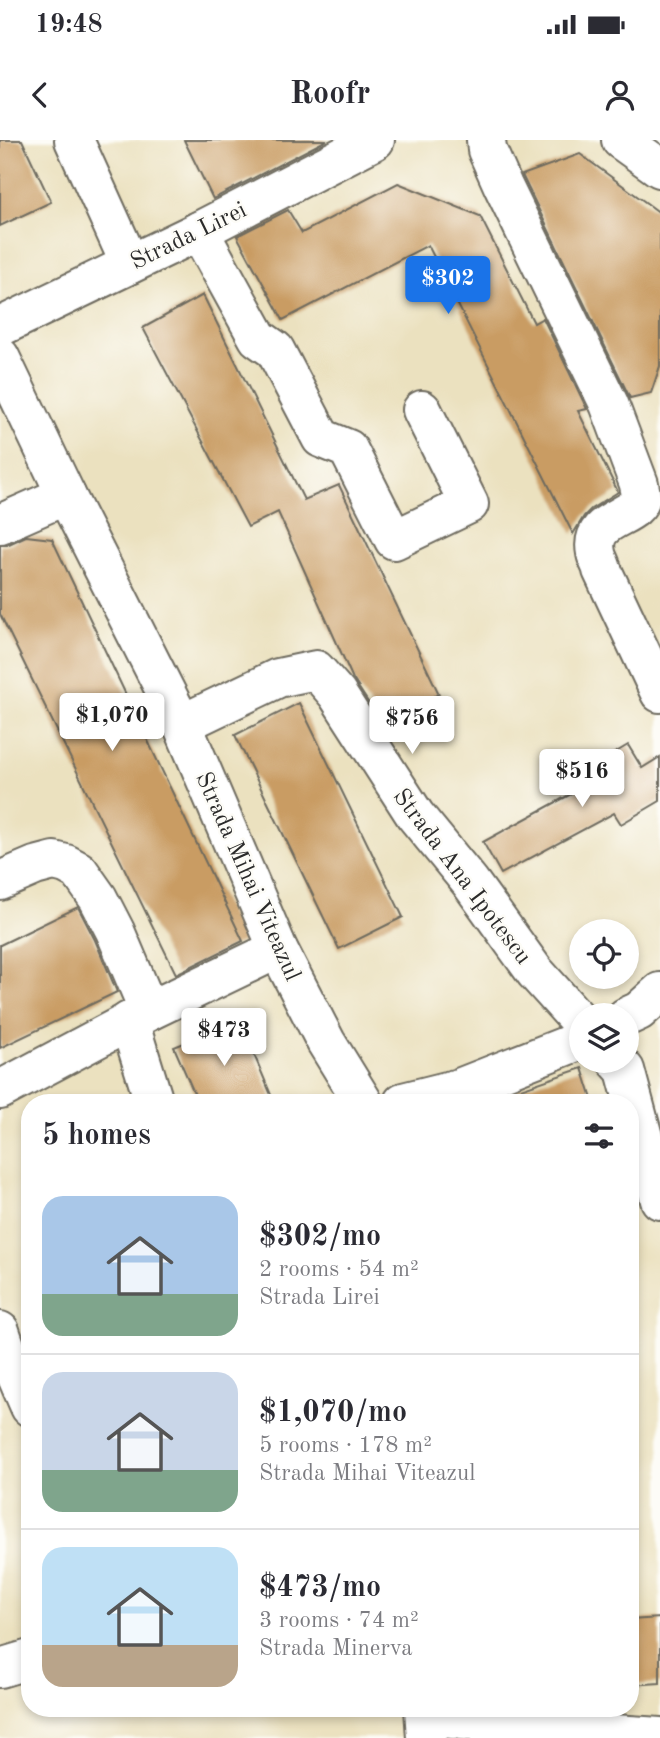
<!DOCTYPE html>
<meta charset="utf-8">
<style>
body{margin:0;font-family:"Old Standard TT",serif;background:#f2f2f3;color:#2b2b33;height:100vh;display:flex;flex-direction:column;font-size:26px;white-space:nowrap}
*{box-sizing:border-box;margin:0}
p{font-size:23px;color:#7c7c81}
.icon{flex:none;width:38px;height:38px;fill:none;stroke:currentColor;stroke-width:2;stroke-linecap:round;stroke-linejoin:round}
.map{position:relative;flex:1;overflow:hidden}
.details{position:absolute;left:21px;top:954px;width:618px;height:623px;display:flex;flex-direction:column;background:#fff;border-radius:28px;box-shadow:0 4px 10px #0003}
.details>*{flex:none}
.buttons{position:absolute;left:569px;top:779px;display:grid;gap:14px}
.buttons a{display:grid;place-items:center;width:70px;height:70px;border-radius:50%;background:#fff;box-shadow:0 4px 10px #0003;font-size:35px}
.price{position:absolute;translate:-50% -60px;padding:0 16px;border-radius:7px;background:#fff;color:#222;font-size:23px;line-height:46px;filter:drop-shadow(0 2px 4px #0008)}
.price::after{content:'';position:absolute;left:50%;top:42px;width:21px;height:16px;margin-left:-10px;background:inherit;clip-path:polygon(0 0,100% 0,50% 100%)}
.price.selected{background:#1a73e8;color:#fff}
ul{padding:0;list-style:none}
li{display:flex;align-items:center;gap:21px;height:175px;padding:0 21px}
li+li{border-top:2px solid #e1e1e2}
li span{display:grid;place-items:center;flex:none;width:196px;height:140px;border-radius:21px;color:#555}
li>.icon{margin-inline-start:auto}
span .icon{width:84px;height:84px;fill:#fffc;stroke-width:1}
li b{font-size:30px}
h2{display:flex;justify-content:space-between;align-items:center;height:84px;padding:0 21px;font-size:30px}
.status{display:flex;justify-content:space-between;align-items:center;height:49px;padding:0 35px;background:#fff;direction:ltr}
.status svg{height:19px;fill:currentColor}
header{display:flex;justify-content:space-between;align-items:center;height:91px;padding:0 21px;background:#fff;font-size:32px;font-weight:800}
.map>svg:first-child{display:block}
.building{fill:#c99c63}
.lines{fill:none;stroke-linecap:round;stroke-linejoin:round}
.minor-casing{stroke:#6e6b5f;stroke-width:42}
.major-casing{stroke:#6e6b5f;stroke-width:42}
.minor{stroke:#fff;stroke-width:38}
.major{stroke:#fff;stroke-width:38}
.labels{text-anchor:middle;stroke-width:5;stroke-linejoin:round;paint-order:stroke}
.street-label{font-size:24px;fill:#2b2b2b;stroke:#fdfcf7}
</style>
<div class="status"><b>19:48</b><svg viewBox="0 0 49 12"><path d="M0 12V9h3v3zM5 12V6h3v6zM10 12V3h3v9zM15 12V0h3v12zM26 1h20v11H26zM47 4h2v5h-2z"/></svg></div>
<header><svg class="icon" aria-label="back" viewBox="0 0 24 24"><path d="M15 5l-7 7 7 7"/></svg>Roofr<svg class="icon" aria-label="person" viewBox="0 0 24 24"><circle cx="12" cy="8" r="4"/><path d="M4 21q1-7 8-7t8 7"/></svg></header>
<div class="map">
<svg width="660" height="1598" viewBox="0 0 660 1598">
<rect width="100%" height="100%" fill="#fdfcf7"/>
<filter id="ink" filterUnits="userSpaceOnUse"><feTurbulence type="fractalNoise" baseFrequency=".0143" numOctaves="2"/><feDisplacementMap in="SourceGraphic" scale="14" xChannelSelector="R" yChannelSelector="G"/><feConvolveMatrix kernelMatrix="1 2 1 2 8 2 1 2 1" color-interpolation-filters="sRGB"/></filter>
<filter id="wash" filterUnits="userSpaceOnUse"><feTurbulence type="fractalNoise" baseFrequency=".00686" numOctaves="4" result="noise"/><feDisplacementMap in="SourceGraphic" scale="28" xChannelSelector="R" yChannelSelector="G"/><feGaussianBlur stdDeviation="1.57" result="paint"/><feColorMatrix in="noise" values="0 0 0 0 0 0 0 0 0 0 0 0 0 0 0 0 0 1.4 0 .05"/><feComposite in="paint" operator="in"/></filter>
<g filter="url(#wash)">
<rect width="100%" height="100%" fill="#ebe1bf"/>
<g id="blocks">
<g class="building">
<polygon points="0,0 22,0 51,62 0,86"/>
<polygon points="184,0 327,0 213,59"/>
<polygon points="580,14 660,73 660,226 651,253 630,258 522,35"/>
<polygon points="398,43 480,76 534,183 543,178 587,269 578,271 618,352 591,369 584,376 573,394 428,105 283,180 237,96 288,70 302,93"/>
<polygon points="203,155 304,360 339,345 439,554 381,582 353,539 278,372 248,387 143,188"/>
<polygon points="26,396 52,399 243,801 176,834 0,474 0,405 9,404"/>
<polygon points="299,563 403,777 339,809 235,595"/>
<polygon points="628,605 642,628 660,617 660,661 621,684 614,673 501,734 483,702 595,641 588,629"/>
<polygon points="78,767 95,800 117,852 0,908 0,805"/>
<polygon points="240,881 274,962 198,962 174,907"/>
<polygon points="582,928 593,962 495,962 494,958"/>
<polygon points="660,1478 660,1543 630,1545 630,1480"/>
</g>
</g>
</g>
<g filter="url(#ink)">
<use href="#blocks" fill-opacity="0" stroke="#6e6b5f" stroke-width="2"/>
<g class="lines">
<defs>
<g id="minor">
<polyline points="74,0 130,124"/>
<path d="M486 0 487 10 503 46 609 264 639 344C639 348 641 351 641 355 640 380 588 375 596 413 597 419 601 424 602 430L660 553"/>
<polyline points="199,91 258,198 275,210 321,298 348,309 394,400 469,364 422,270"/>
<polyline points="0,187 199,91 375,0"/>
<polyline points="0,384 66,355"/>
<polyline points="182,584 278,538 316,530 337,554 415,675 470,742 535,832 581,883"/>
<polyline points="0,741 35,726 54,721 66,724 79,731 98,758 115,791 149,871"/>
<polyline points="626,877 639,871 660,852"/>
<polyline points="129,881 154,962"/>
<polyline points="616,920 625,930 660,1060"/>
<polyline points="0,950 149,871 278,809"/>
<polyline points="403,962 459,948 581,900"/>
<polyline points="0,1191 11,1223 30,1267"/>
<polyline points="0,1528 30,1519"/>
<polyline points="425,1576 552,1590 660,1597"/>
</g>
<g id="major">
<polyline points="621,0 660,28"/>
<polyline points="0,217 66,355 182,584 278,809 326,902 363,962"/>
<polyline points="424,1568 426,1598"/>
</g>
</defs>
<use href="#minor" class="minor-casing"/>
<use href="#major" class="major-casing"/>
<use href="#minor" class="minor"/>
<use href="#major" class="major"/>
</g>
</g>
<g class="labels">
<g class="street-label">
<text transform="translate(188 95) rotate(-26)" y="8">Strada Lirei</text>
<text transform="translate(249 736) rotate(66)" y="8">Strada Mihai Viteazul</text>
<text transform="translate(463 736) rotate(53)" y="8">Strada Ana Ipotescu</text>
</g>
</g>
</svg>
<div class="buttons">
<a><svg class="icon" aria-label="locate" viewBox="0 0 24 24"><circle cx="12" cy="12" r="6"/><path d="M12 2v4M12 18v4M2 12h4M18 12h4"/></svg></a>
<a><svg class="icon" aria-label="layers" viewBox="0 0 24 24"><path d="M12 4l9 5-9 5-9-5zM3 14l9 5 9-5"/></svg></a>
</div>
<b class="price selected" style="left:448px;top:176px">$302</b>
<b class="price" style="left:112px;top:613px">$1,070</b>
<b class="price" style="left:412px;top:616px">$756</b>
<b class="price" style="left:582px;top:669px">$516</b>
<b class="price" style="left:224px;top:928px">$473</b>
<section class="details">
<h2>5 homes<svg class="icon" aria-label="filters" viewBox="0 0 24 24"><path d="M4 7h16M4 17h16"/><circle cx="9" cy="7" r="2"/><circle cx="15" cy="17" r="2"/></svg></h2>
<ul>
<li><span style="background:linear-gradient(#a9c7e8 70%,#7fa58c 0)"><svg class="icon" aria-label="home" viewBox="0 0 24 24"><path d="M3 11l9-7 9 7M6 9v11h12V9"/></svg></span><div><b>$302/mo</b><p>2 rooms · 54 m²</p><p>Strada Lirei</p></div></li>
<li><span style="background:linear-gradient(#c9d6e8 70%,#7fa58c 0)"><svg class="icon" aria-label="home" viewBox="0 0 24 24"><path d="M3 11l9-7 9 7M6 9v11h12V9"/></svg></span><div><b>$1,070/mo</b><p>5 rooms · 178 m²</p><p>Strada Mihai Viteazul</p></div></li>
<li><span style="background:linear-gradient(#bfe0f5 70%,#b9a48a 0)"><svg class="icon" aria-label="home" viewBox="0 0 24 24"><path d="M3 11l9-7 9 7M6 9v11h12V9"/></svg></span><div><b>$473/mo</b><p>3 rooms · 74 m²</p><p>Strada Minerva</p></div></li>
</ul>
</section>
</div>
